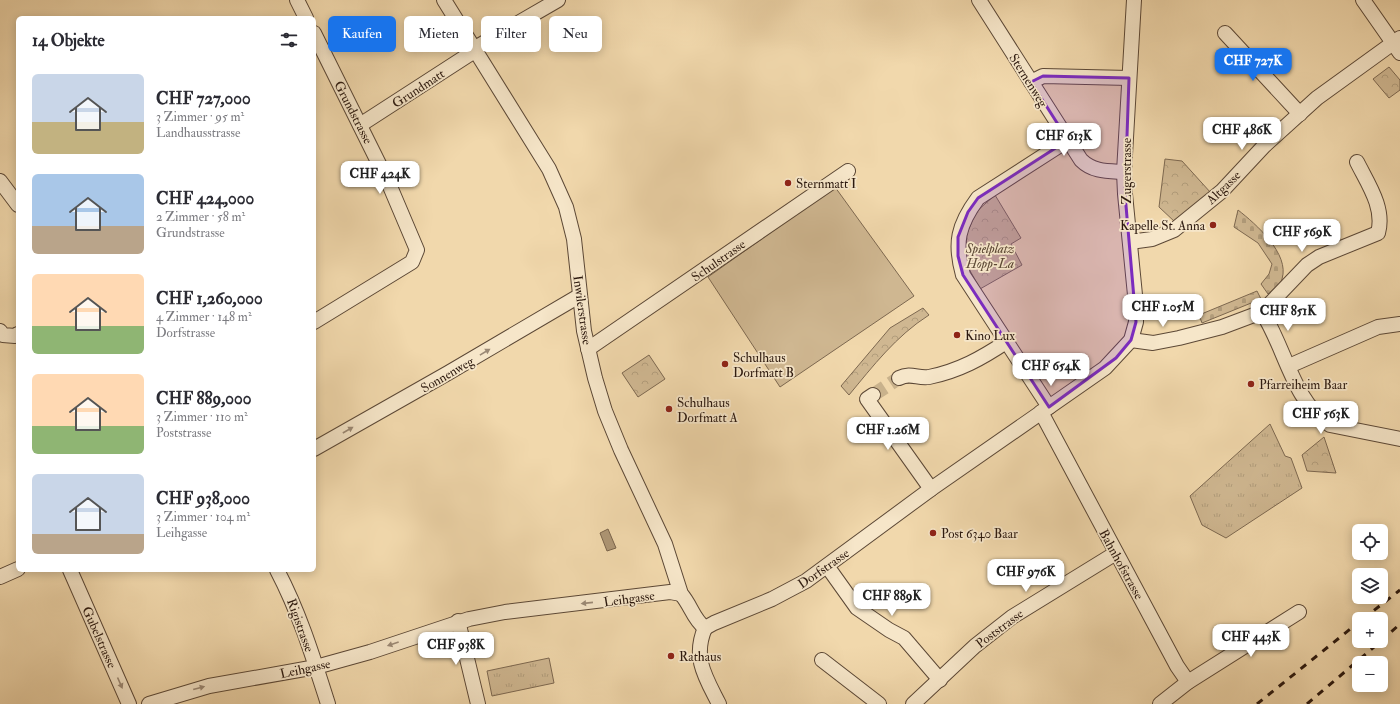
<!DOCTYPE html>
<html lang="de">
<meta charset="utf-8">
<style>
body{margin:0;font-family:"IM FELL Double Pica",serif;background:#f7f7f7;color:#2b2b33;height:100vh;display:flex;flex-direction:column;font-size:15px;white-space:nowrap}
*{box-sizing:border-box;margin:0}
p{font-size:13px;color:#7c7c81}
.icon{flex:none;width:22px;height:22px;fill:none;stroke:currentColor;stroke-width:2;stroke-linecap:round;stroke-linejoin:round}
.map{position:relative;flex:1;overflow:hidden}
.side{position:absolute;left:16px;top:16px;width:300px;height:556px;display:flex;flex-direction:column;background:#fff;border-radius:6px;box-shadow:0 2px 10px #0003}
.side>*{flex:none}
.guide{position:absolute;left:328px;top:16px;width:380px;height:36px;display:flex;gap:8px}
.tools{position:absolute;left:1352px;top:524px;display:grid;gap:8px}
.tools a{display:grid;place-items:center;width:36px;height:36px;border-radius:6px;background:#fff;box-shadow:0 2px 10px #0003;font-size:20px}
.price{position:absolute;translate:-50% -34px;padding:0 9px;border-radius:8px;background:#fff;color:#222;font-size:13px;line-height:26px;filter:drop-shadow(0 1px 2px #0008)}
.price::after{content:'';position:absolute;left:50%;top:24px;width:12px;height:9px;margin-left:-6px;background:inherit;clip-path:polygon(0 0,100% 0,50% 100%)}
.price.on{background:#1a73e8;color:#fff}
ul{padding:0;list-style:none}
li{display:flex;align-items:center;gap:12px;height:100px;padding:0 16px}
li span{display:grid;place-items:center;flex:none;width:112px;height:80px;border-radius:6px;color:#555}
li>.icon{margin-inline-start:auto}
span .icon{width:48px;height:48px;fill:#fffc;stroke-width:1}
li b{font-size:17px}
h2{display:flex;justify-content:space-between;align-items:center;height:48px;padding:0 16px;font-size:17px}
.chip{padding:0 14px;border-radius:6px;background:#fff;box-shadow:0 2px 10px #0003;font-size:14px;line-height:36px}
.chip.on{background:#1a73e8;color:#fff}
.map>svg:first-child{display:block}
.grass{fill:url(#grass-tufts);stroke:#7d6850}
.cemetery{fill:url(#cemetery-stones);stroke:#7d6850}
.park{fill:url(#park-crowns);stroke:#7d6850}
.garden{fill:#cfb791;stroke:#7d6850}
.water{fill:#ae9776;stroke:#7a644c}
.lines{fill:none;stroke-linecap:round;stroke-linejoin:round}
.minor-tunnel{stroke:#c9b28c;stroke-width:14;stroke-dasharray:14 7;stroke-linecap:butt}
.minor-casing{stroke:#5c4836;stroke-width:16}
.minor{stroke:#f6e6c9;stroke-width:14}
.rail{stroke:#2b180e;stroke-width:3;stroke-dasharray:7 7;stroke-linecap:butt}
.oneway{fill:#9b8975}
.marked{fill:#7b2cbf;fill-opacity:0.2;stroke:#7b2cbf;stroke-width:3;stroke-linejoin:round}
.poi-dot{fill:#8f2418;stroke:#f6e6c9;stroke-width:1.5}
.labels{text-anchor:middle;stroke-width:3.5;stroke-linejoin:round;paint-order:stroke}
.street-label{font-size:13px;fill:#2b180e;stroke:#f6e6c9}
.poi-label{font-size:13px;fill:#2b180e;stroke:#f6e6c9;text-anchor:start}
.park-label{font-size:13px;font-style:italic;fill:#5c4835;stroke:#f6e6c9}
</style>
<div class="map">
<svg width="1400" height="704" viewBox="0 0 1400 704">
<defs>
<pattern id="grass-tufts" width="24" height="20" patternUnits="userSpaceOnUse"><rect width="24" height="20" fill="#cfb791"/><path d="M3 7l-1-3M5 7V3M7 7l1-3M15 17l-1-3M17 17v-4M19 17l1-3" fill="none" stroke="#b29d7c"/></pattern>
<pattern id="cemetery-stones" width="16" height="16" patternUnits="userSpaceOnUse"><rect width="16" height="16" fill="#cfb791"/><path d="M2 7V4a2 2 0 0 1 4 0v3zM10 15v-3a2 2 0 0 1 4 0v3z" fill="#b29d7c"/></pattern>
<pattern id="park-crowns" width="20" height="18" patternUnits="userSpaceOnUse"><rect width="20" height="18" fill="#cfb791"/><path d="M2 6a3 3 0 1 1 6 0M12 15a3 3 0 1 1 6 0" fill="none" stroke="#b29d7c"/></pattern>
</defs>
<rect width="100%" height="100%" fill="#f1d8ac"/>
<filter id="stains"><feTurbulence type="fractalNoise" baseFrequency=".005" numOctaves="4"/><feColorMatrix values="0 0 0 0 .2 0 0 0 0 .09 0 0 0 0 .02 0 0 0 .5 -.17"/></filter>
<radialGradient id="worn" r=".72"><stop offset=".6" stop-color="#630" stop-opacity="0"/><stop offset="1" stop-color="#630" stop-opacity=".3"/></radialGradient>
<g class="grass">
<polygon points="1270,424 1285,456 1291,458 1302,488 1226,538 1202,525 1190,496"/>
<polygon points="549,658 554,683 492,696 487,671"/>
</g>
<g class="cemetery">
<path d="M1238 210C1256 224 1290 254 1282 279 1281 284 1272 290 1268 294L1261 284 1269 274 1272 264 1258 243 1234 227Z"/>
<polygon points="1257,291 1261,299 1202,323 1199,315"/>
</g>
<g class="park">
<polygon points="1389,67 1400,80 1400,90 1389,98 1373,79"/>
<polygon points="1165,159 1182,161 1211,193 1175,222 1159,207"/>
<polygon points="995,195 1021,238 1011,244 1022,265 980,289 967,265 966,236 976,212"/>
<path d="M923 308 929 315C896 336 873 366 849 395L841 386 890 328Z"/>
<polygon points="649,355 665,379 638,397 622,373"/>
<polygon points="1324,437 1336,473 1307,471 1302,455"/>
</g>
<polygon class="garden" points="835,187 914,296 780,387 708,277"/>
<polygon class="water" points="608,529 616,548 607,551 600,533"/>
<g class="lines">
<polyline class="minor-tunnel" points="873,395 899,378"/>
<defs>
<g id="minor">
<polyline points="297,0 306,18"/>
<path d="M444 0 549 169 566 207 574 239 584 331 595 378 605 411 621 450 665 544 681 594C691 605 693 619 705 628"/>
<path d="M979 0 1081 160C1093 172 1108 171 1124 172"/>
<polyline points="1363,0 1400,53"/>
<polyline points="314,33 389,184 417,250 412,262 314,322"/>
<polyline points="1225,33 1300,114"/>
<polyline points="475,48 558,0"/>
<polyline points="1031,82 1043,76 1129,78"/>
<polyline points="360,125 476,50"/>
<polyline points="0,181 18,205"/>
<polyline points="1130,242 1152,239 1174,230 1222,191 1264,146 1317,98 1400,38"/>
<path d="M1262 312C1285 347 1293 402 1330 425L1400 439"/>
<polyline points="0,331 3,335 15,336 18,334"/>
<path d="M1131 340 1153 343 1179 338 1222 327 1262 312 1307 265 1319 257 1378 233C1385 208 1368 184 1357 162"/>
<polyline points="588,349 848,171"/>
<polyline points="1289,366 1378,327 1400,324"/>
<path d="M899 378C911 372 918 379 929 377 959 371 982 358 1006 342"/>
<polyline points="873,395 867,399 931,489"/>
<path d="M1049 407 963 275C954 243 958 225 978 198L1068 140"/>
<polyline points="1041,412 1177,666 1188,682"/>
<polyline points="314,449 448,373 579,296"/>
<polyline points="827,566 857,608 889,630 904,638 940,680"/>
<polyline points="70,570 129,704"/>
<path d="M277 570C300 614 313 657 328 704"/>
<polyline points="0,577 18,569"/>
<polyline points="458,621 478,704"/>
<polyline points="705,628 714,623 772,599 806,581 931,489 1105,368 1131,340 1136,322 1136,305 1125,194 1124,172 1134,0"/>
<path d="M705 628C692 658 706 678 719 704"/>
<polyline points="822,660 879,704"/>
<polyline points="149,704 209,686 316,667 370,652 469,619 505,612 670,592 681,594"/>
<polyline points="913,704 975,646 1012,617 1116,553"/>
<polyline points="1160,704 1188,682 1299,612"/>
</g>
</defs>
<use href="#minor" class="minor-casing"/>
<use href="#minor" class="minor"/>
<g class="rail">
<polyline points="1363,619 1400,590"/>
<polyline points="1381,641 1400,624"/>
<polyline points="1257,704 1359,622"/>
<polyline points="1307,704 1381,641"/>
</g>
</g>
<defs><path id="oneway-solid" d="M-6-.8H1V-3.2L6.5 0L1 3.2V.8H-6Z"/></defs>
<g class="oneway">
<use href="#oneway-solid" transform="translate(485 352) rotate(-31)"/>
<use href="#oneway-solid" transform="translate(348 430) rotate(-30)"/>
<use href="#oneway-solid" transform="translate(587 603) rotate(174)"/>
<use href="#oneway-solid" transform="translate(393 644) rotate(161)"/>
<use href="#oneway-solid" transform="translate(120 683) rotate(66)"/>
<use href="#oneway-solid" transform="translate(199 688) rotate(-15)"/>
</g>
<path class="marked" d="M1043 76 1129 78 1125 194 1136 322 1131 340 1116 358 1049 407 963 275 958 256V237L968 212 978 198 1068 140 1031 82Z"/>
<g class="poi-dot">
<circle cx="788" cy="183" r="4"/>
<circle cx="1213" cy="225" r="4"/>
<circle cx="957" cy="335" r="4"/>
<circle cx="725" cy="364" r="4"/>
<circle cx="1251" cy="384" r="4"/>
<circle cx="669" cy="409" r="4"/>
<circle cx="933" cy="533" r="4"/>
<circle cx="671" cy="656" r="4"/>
</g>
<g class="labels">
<g class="street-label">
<text transform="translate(1029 80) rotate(58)" y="5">Sternenweg</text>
<text transform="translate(418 88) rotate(-33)" y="5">Grundmatt</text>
<text transform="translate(354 112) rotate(63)" y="5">Grundstrasse</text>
<text transform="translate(1126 171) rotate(-90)" y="5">Zugerstrasse</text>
<text transform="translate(1223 187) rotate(-44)" y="5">Altgasse</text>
<text transform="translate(718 260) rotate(-35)" y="5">Schulstrasse</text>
<text transform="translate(583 310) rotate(82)" y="5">Inwilerstrasse</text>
<text transform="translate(447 374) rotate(-30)" y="5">Sonnenweg</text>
<text transform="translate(1122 564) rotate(61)" y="5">Bahnhofstrasse</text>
<text transform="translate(823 568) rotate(-35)" y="5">Dorfstrasse</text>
<text transform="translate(629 598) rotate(-8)" y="5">Leihgasse</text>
<text transform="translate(301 625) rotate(70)" y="5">Rigistrasse</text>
<text transform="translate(999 628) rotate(-37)" y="5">Poststrasse</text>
<text transform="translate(100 637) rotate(66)" y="5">Gubelstrasse</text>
<text transform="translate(305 668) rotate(-12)" y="5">Leihgasse</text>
</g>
<g class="poi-label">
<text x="796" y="188">Sternmatt I</text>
<text x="1205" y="230" text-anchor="end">Kapelle St. Anna</text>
<text x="965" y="340">Kino Lux</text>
<text x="733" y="362">Schulhaus<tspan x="733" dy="15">Dorfmatt B</tspan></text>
<text x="1259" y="389">Pfarreiheim Baar</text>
<text x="677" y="407">Schulhaus<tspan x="677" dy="15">Dorfmatt A</tspan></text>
<text x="941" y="538">Post 6340 Baar</text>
<text x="679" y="661">Rathaus</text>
</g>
<g class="park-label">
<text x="990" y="253">Spielplatz<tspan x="990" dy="15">Hopp-La</tspan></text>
</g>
</g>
<rect width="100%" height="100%" filter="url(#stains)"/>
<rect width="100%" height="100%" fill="url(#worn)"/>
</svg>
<div class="tools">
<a><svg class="icon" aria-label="locate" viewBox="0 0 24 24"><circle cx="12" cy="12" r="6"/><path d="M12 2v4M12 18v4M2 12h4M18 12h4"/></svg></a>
<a><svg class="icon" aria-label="layers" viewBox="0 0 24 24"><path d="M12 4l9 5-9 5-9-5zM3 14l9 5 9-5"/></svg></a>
<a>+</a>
<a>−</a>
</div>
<b class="price on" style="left:1253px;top:82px">CHF 727K</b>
<b class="price" style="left:1242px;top:151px">CHF 486K</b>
<b class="price" style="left:1064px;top:157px">CHF 613K</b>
<b class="price" style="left:380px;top:195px">CHF 424K</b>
<b class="price" style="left:1302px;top:253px">CHF 569K</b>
<b class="price" style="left:1163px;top:328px">CHF 1.05M</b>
<b class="price" style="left:1288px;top:332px">CHF 851K</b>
<b class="price" style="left:1051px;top:387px">CHF 654K</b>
<b class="price" style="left:1321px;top:435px">CHF 563K</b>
<b class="price" style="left:888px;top:451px">CHF 1.26M</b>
<b class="price" style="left:1026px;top:593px">CHF 976K</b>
<b class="price" style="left:892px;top:617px">CHF 889K</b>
<b class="price" style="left:1251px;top:658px">CHF 443K</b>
<b class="price" style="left:456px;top:666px">CHF 938K</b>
<div class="guide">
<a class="chip on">Kaufen</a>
<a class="chip">Mieten</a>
<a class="chip">Filter</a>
<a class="chip">Neu</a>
</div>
<section class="side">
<h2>14 Objekte<svg class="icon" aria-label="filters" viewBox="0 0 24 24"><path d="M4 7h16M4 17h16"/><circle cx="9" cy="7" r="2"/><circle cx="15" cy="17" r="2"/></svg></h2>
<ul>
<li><span style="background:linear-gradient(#c9d6e8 60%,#c2b280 0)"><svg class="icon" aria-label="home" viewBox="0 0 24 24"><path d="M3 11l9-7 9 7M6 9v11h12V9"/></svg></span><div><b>CHF 727,000</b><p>3 Zimmer · 95 m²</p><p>Landhausstrasse</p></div></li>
<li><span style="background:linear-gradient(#a9c7e8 65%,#b9a48a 0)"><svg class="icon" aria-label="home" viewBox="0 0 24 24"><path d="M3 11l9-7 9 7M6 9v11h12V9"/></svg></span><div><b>CHF 424,000</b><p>2 Zimmer · 58 m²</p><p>Grundstrasse</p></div></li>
<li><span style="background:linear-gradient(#ffd9b3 65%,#8fb573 0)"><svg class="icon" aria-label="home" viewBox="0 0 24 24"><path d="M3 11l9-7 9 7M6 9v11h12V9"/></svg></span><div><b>CHF 1,260,000</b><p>4 Zimmer · 148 m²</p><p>Dorfstrasse</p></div></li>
<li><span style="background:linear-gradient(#ffd9b3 65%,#8fb573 0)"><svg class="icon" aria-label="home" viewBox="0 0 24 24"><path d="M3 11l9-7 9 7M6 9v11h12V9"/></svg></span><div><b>CHF 889,000</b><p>3 Zimmer · 110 m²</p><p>Poststrasse</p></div></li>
<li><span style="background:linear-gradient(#c9d6e8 75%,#b9a48a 0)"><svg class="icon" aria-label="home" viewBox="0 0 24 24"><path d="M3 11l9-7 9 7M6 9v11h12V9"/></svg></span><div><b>CHF 938,000</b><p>3 Zimmer · 104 m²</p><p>Leihgasse</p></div></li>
</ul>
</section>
</div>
